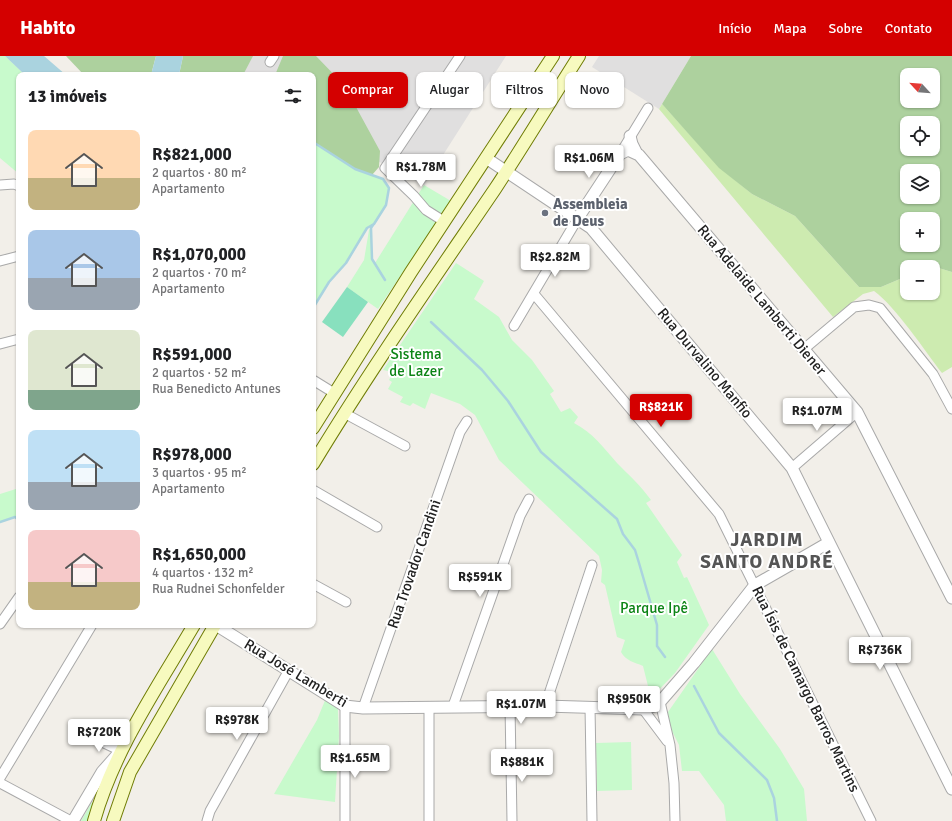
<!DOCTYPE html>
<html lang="pt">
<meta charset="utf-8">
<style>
body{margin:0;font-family:Signika,sans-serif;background:#f6f6f6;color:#202124;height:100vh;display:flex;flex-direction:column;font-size:15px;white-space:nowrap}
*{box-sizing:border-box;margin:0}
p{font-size:13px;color:#757577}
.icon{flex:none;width:22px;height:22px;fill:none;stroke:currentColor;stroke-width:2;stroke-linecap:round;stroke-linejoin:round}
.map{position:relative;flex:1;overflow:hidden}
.side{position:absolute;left:16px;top:16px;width:300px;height:556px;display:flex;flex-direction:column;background:#fff;border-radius:8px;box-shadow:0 1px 3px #0004}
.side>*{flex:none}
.top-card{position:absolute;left:328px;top:16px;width:380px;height:36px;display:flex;gap:8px}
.needle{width:26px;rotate:296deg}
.tools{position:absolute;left:900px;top:12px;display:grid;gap:8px}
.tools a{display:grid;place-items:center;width:40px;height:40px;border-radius:8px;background:#fff;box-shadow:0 1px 3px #0004;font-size:20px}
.price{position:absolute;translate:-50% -34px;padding:0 9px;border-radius:4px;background:#fff;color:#222;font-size:13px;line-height:26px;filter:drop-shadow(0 1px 2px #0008)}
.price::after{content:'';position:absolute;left:50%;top:24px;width:12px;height:9px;margin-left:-6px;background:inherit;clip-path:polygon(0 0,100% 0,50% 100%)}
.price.current{background:#d40000;color:#fff}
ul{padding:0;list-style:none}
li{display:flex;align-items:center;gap:12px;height:100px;padding:0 12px}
li span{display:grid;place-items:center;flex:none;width:112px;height:80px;border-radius:8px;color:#555}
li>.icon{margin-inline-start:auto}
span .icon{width:48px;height:48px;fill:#fffc;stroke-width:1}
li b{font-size:17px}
h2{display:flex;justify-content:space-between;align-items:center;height:48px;padding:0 12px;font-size:17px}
.pill{padding:0 14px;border-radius:8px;background:#fff;box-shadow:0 1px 3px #0004;font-size:14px;line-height:36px}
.pill.current{background:#d40000;color:#fff}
header{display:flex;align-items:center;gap:24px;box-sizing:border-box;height:56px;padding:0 20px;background:#d40000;color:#fff}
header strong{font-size:19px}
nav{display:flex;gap:22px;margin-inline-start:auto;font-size:14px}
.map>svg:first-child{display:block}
.residential{fill:#e0dfdf}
.grass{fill:#cdebb0}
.forest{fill:#add19e;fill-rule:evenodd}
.park{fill:#c8facc}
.pitch{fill:#88e0be}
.water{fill:#aad3df}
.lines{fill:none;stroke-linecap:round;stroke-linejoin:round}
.stream{stroke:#aad3df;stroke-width:2.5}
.minor-casing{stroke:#a9a9a9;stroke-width:11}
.tertiary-casing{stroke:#a9a9a9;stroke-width:13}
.secondary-casing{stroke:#707d05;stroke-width:14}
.minor{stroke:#fff;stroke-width:9}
.tertiary{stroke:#fff;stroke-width:11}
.secondary{stroke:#f7fabf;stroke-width:12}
.worship-dot{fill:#6b7280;stroke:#fff;stroke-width:1.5}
.labels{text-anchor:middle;stroke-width:4;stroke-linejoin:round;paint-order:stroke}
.worship-label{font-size:15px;font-weight:bold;fill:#5b616d;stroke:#fff;text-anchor:start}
.street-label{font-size:15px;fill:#222;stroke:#fff}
.park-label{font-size:15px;fill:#0c8416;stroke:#fff}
.district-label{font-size:19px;font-weight:bold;letter-spacing:1px;fill:#555;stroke:#fff}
</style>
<header>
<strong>Habito</strong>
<nav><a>Início</a><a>Mapa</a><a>Sobre</a><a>Contato</a></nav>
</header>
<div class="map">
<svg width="952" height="765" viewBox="0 0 952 765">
<rect width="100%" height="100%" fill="#f2efe9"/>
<g class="residential">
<polygon points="217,0 506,0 424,129 313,72 313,19 219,19"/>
<polygon points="599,0 691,0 659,53 592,11"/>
</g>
<path class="grass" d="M662 48 719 111 752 138 795 160 859 231H881L907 220V237H933V211H929L932 210 952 216V311L942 317C925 295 896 251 874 235L863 238 833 261 659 53Z"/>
<g class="forest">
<polygon points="66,0 156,0 151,19 84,19"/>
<polygon points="183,0 253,0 243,19 179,19"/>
<polygon points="283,0 316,0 344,29 380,95 379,111 372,119 355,113 313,86 313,19 275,19"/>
<path d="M691 0H952V216L932 210 907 211V220L881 231H859L795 160 752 138 719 112 662 48ZM907 19H933V45H907ZM907 67H933V93H907ZM907 115H933V141H907ZM907 163H933V189H907Z"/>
</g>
<g class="park">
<polygon points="0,0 5,0 25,19 19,19 19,118 0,102"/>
<polygon points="313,86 355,113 383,123 389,132 386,149 374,168 367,172 346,207 329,226 313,252"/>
<polygon points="424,129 451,145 378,253 347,231 364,204 369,174 371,172 372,203 375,207"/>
<path d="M456 207 484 225 474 243 499 261 512 284 532 304 554 335 550 338 561 356 570 352 578 361 574 367C593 377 603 391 617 407 629 419 641 430 651 444L646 447 682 499 677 506 684 522 687 521 709 569 675 617 651 642 643 610C634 606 626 605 621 596L625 584 617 581 605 529 601 526 602 514 599 500 499 404 475 359 460 348 431 337 425 353 413 347 410 350 400 346 403 341 388 333 392 326 389 324 393 316 383 314Z"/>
<polygon points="19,432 19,464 15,461 0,466 0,438"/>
<polygon points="712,593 740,638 780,693 804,733 807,765 726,765 724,749 699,715 682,715 679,689 669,669 668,656"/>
<polygon points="326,642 337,650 338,654 339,680 335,746 274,738 317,664"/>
<polygon points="631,686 632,734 597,735 596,687"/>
<polygon points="92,746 94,748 88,765 81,765"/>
</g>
<polygon class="pitch" points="347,231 368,246 343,281 322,266"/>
<g class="water">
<polygon points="5,0 44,0 66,19 25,19"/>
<polygon points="156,0 183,0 179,19 151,19"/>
</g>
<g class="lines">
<g class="stream">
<polyline points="313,86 355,113 383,123 389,132 386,149 374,168 367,172 346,207 329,226 313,252"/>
<polyline points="373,169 371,172 372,203 385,224"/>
<polyline points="431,266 482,314 508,345 541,396 617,463 623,478 635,494 639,507 657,569 657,590 665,601"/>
<polyline points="0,466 15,461 19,464"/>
<polyline points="694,630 719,677 767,724 774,742 777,765"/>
</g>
<defs>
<g id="minor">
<polyline points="270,6 274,0"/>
<polyline points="620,98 648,52"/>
<polyline points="0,129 14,128 19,130"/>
<polyline points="445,166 426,154 414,140 385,112 460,0"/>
<polyline points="0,205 19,200"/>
<polyline points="534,238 719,458 871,765"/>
<polyline points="514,270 578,162"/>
<polyline points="0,288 19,283"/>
<polyline points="804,293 854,251 869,249 880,252 933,318 952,353"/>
<polyline points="313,324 334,337"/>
<polyline points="344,357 405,390"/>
<polyline points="792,412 857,356"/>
<polyline points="313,434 377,471"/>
<polyline points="313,528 346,546"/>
<polyline points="0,568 19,541"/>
<polyline points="660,646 670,689 674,727 675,765"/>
<polyline points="345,650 345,765"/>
<polyline points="453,650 520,460 529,443"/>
<polyline points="510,650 512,765"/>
<polyline points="545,650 592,509"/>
<polyline points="429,651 429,765"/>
<polyline points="590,651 592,765"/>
<polyline points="363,652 460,376 467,365"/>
<polyline points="643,653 667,685"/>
<polyline points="87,679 121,695"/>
<polyline points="0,722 92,569"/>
<polyline points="0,727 71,765"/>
<polyline points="207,765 210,755 289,614"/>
</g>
<g id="tertiary">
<polyline points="630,80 632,88 636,96"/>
<polyline points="486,102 591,172 792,412 952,733"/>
<polyline points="578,162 620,98 628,94 639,99 857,356 952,542"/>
<polyline points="216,569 345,650 363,652 545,650 643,653 654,650 660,646 694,607 755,529 828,487"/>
<polyline points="73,765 102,716 117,699"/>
</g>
<g id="secondary">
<polyline points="313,372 411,216 553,0"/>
<path d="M313 408C370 314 433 224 495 133 524 89 551 44 579 0"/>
<path d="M94 765C114 694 157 632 194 569"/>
<polyline points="113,765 130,716 215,569"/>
</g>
</defs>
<use href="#minor" class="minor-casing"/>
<use href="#tertiary" class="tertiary-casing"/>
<use href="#secondary" class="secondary-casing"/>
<use href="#minor" class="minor"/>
<use href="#tertiary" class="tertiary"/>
<use href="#secondary" class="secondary"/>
</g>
<circle class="worship-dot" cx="545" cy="157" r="4"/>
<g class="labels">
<g class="worship-label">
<text x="553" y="153">Assembleia<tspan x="553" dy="17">de Deus</tspan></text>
</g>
<g class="street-label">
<text transform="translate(762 244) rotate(50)" y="5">Rua Adelaide Lamberti Diener</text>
<text transform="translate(705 307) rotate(50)" y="5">Rua Durvalino Manfio</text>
<text transform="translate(414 508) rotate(-71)" y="5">Rua Trovador Candini</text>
<text transform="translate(296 617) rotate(31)" y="5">Rua José Lamberti</text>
<text transform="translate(806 633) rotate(64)" y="5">Rua Ísis de Camargo Barros Martins</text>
</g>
<g class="park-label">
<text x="416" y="303">Sistema<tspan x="416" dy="17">de Lazer</tspan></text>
<text x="654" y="557">Parque Ipê</text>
</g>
<g class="district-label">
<text x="767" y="490">JARDIM<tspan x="767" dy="22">SANTO ANDRÉ</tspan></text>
</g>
</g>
</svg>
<div class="tools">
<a><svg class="needle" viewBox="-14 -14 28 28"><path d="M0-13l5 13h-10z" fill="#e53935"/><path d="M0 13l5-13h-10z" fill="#757577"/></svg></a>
<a><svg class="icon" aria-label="locate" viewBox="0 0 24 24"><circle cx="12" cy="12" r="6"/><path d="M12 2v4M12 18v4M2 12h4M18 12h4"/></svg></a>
<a><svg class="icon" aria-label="layers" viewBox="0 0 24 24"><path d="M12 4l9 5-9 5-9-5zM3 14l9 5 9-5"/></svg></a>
<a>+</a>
<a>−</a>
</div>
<b class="price" style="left:589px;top:123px">R$1.06M</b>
<b class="price" style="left:421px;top:132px">R$1.78M</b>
<b class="price" style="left:555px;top:222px">R$2.82M</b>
<b class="price current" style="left:661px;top:372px">R$821K</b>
<b class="price" style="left:817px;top:376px">R$1.07M</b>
<b class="price" style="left:480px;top:542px">R$591K</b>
<b class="price" style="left:880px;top:615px">R$736K</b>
<b class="price" style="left:629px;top:664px">R$950K</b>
<b class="price" style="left:521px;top:669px">R$1.07M</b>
<b class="price" style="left:237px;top:685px">R$978K</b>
<b class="price" style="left:99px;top:697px">R$720K</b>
<b class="price" style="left:355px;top:723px">R$1.65M</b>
<b class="price" style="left:522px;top:727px">R$881K</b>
<div class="top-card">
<a class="pill current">Comprar</a>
<a class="pill">Alugar</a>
<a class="pill">Filtros</a>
<a class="pill">Novo</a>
</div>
<section class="side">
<h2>13 imóveis<svg class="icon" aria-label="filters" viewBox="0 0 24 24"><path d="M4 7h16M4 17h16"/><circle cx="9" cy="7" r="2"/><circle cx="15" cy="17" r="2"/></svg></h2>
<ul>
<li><span style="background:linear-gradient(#ffd9b3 60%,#c2b280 0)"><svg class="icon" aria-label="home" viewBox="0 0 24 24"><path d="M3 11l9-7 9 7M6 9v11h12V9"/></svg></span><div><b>R$821,000</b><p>2 quartos · 80 m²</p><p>Apartamento</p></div></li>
<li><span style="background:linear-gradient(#a9c7e8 60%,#9aa5b1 0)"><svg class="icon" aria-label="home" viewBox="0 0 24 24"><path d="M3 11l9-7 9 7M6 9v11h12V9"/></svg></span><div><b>R$1,070,000</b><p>2 quartos · 70 m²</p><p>Apartamento</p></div></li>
<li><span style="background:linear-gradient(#dfe7d0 75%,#7fa58c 0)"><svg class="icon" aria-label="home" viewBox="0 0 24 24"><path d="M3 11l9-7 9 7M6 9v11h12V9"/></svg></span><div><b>R$591,000</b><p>2 quartos · 52 m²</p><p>Rua Benedicto Antunes</p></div></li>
<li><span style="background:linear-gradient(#bfe0f5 65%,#9aa5b1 0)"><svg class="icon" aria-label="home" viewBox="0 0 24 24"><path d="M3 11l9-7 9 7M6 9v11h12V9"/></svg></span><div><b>R$978,000</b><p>3 quartos · 95 m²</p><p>Apartamento</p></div></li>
<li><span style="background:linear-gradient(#f6c9c9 65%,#c2b280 0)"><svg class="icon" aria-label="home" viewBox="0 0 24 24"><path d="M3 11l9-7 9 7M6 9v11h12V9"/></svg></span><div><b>R$1,650,000</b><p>4 quartos · 132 m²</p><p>Rua Rudnei Schonfelder</p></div></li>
</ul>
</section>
</div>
